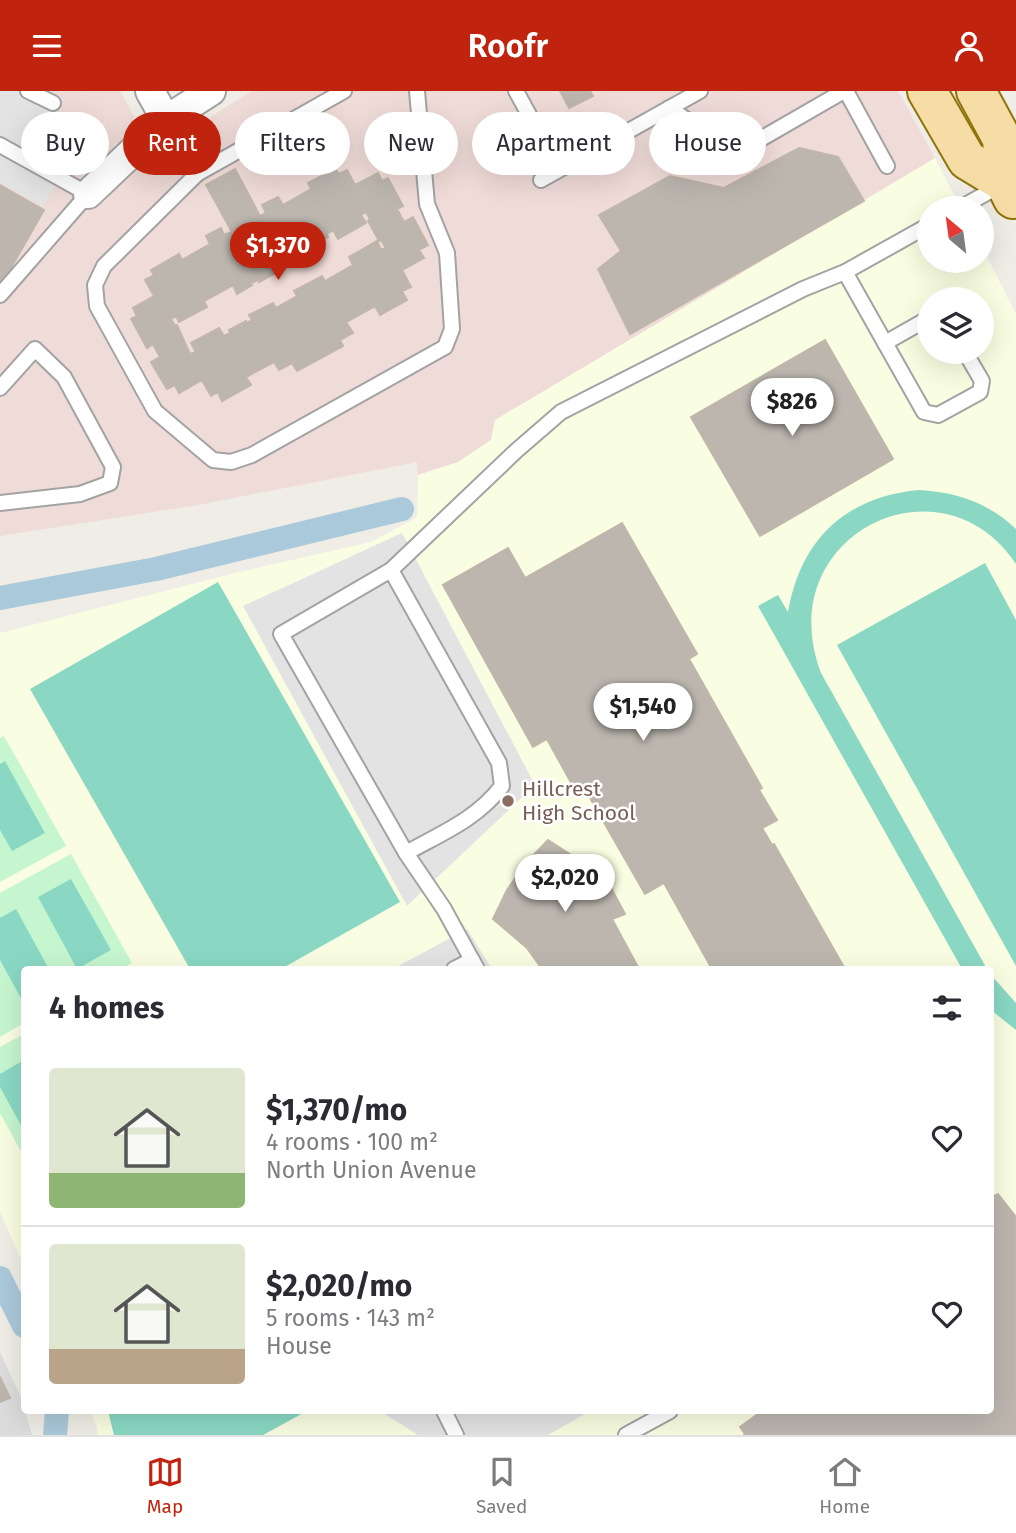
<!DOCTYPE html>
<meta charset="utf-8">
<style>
body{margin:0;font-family:"Fira Sans",sans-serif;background:#f2f2f3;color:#2b2b33;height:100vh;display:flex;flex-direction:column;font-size:26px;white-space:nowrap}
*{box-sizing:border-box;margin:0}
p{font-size:23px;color:#7c7c81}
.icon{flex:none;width:38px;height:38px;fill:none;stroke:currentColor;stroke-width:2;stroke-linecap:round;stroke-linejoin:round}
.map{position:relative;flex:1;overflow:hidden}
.sheet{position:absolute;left:21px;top:875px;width:973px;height:448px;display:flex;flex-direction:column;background:#fff;border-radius:7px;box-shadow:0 7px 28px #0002}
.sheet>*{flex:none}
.guide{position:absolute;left:21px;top:21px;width:975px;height:63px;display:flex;gap:14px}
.needle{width:46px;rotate:331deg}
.tools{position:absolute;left:917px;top:105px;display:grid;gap:14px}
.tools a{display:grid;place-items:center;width:77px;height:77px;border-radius:50%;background:#fff;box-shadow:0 7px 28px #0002;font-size:35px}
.price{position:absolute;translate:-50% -60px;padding:0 16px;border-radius:24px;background:#fff;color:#222;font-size:23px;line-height:46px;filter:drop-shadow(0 2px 4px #0008)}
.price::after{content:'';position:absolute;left:50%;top:42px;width:21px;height:16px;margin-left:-10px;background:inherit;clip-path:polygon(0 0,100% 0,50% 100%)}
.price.current{background:#c0240e;color:#fff}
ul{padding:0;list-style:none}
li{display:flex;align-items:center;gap:21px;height:175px;padding:0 28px}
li+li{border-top:2px solid #e1e1e2}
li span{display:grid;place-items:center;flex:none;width:196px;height:140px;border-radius:7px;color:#555}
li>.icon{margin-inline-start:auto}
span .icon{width:84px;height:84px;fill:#fffc;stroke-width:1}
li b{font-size:30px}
h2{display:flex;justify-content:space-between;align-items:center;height:84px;padding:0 28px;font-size:30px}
.pill{padding:0 24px;border-radius:32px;background:#fff;box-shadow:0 7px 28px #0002;font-size:24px;line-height:63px}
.pill.current{background:#c0240e;color:#fff}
header{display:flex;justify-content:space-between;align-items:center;height:91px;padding:0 28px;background:#c0240e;color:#fff;font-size:32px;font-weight:600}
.menu{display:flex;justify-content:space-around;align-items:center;height:98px;border-top:2px solid #e1e1e2;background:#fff;font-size:19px;color:#7c7c81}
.menu a{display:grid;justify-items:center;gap:4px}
.menu .current{color:#c0240e}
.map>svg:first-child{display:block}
.residential{fill:#dddcdc}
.commercial{fill:#efdbd7}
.education{fill:#f9fde1;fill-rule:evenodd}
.park{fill:#c6f6d0}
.pitch{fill:#8ad8c4}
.parking{fill:#e3e3e3}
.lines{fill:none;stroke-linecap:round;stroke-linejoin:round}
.canal{stroke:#aac9da;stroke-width:24}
.building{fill:#bcb6af;stroke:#c0b6a9;stroke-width:2;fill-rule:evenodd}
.service-casing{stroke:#a3a3a3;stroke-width:18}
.minor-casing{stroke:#a3a3a3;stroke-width:32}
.primary-casing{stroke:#8f740b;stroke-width:42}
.service{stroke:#fff;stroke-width:14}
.minor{stroke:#fff;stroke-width:28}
.primary{stroke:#f5dda5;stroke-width:38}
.education-dot{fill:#8d6e63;stroke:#fff;stroke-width:2.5}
.labels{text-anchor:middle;stroke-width:5;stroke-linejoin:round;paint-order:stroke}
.education-label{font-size:21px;fill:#785e54;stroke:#fff;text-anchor:start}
</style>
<header><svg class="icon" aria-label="menu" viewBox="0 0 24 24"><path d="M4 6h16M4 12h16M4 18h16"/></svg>Roofr<svg class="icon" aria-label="person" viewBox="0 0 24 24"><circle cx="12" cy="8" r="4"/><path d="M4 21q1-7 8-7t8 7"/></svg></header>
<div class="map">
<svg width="1016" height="1344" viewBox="0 0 1016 1344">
<rect width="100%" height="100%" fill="#efede6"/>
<polygon class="residential" points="0,1261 22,1309 32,1344 0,1344"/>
<polygon class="commercial" points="0,0 120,0 157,66 200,33 251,0 898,0 935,67 496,329 491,349 458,371 418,384 417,371 198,414 0,445"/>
<path class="education" d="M935 67 961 117H929V170H982V156L1016 223V1344H97V1336L90 1320H990V878H24V1175L0 1121V542L239 481 371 451 417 426 418 384 458 371 491 349 495 329ZM929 208H982V261H929Z"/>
<g class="park">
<polygon points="4,645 66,755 0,791 0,647"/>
<polygon points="71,763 132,872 121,878 24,878 24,932 0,946 0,802"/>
<polygon points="24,943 24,1066 0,1022 0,956"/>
</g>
<g class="pitch">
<path d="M919 399C956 401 989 412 1016 438V473C941 360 769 445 821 582L987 878H962L758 515 778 504 788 521C801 448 845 406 919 399Z"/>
<polygon points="985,472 1016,529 1016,875 837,554"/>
<polygon points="218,491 400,811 281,878 190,878 30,598"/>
<polygon points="5,670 45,742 12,760 0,739 0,673"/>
<polygon points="71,788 111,859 77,878 38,806"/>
<polygon points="16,818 49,878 24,878 24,908 22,909 0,869 0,827"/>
<polygon points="991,884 1016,912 1016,939 991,919"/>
<polygon points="24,969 24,1040 0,996 0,983"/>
<polygon points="108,1320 307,1320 263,1344 114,1344"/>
</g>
<g class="parking">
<polygon points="0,0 56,0 55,2 65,8 53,30 42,24 33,40 73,63 43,116 0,92"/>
<polygon points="402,442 535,694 407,815 243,515"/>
<polygon points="467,838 492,878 393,878"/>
<polygon points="380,1320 590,1320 548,1344 418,1344"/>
</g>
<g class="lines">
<g class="canal">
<polyline points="0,507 156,478 402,418"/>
<polyline points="0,1187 24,1235"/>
<polyline points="55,1344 57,1320"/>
</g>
</g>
<g class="building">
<polygon points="560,0 590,0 593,5 569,17"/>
<polygon points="799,57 838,66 864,110 630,243 598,178 621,160 599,124 670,85 724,97"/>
<path d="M235 78 260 125 266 122 262 114 278 106 283 114 311 98 308 92 335 78 339 83 347 79 355 94 378 82 382 90 388 87 403 115 397 118 404 131 413 126 428 154 419 159 424 167 402 179 411 196 402 200 407 209 380 224 375 215 346 231 353 242 340 249 343 255 297 280 292 272 279 279 274 271 246 286 251 294 222 310 218 301 211 305 202 289 179 302 175 294 167 298 151 271 160 266 153 253 147 257 131 228 137 225 133 217 154 205 145 189 154 184 151 179 179 163 182 169 210 153 206 145 221 137 224 144 232 141 206 94ZM366 121 370 128 368 130 379 150 381 149 386 157 381 159 377 150 349 166 353 174 325 190 322 185 294 200 297 205 276 217 273 212 249 224 252 229 247 232 246 230 229 239 230 242 224 245 219 237 191 252 196 261 190 263 177 234 175 235 171 228 176 225 179 231 207 216 204 210 233 194 237 203 252 194 251 192 258 189 259 191 310 163 306 154 310 152 311 155 328 146 327 143 333 139 338 148 366 132 361 124Z"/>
<polygon points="0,94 44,119 0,196"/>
<polygon points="825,249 893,368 760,445 691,326"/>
<polygon points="622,432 697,563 689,568 762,697 759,699 777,729 762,737 772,754 774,753 845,878 712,878 664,792 645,803 582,693 574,697 547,648 533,656 443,494 508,457 525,487"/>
<polygon points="548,749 605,786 625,823 612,828 639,878 542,878 527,857 493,828 507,799 526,772"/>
<polygon points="998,1103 1016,1126 1016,1344 744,1344 745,1343 740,1336 762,1320 990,1320 990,1107"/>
<polygon points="0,1286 10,1307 0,1311"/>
</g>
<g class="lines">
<defs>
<g id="service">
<polyline points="28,0 53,12"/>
<polyline points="516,0 533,31"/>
<polyline points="846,0 887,75"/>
<polyline points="669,17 716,48 752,53 844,0"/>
<polyline points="166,29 197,83 104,175 95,194 97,215 155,320 213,369 231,371 252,364 445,256 452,238 447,162 427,113 417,0"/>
<polyline points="0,54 88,103 0,204"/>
<polyline points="197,83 344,0"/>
<polyline points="541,89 700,0"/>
<polyline points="960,117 1001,94"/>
<polyline points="845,181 924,321 938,324 980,301 982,290 965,261"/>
<polyline points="885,252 929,227"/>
<polyline points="0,297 35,258 64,286 113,376 110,392 80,403 0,412"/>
<path d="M391 479 499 672 502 695C477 728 442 742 406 762L281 543 391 479 516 360 561 321 803 198 845 181 929 134"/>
<polyline points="406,762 444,818 472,869"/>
<polyline points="454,878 472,869 477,878"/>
<polyline points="444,1320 456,1344"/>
<polyline points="626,1344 670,1320"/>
</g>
<g id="minor">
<polyline points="150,0 166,29"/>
<polyline points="88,103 166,29 211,0"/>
</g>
<g id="primary">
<polyline points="927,0 967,69 1005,92"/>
<polyline points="976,0 1002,48 1005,92 1013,108"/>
</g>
</defs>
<use href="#service" class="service-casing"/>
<use href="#minor" class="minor-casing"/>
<use href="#primary" class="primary-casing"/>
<use href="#service" class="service"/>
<use href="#minor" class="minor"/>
<use href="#primary" class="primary"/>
</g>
<circle class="education-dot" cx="508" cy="710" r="7"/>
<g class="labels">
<g class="education-label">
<text x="522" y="705">Hillcrest<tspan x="522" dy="24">High School</tspan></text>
</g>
</g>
</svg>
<div class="tools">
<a><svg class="needle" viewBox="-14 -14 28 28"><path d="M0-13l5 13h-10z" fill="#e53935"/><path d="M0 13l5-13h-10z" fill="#7c7c81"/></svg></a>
<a><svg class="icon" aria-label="layers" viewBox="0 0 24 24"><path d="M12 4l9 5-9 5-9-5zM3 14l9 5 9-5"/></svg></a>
</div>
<b class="price current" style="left:278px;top:191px">$1,370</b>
<b class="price" style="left:792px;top:347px">$826</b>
<b class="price" style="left:643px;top:652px">$1,540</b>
<b class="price" style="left:565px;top:823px">$2,020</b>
<div class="guide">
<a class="pill">Buy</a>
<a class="pill current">Rent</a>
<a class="pill">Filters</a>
<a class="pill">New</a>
<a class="pill">Apartment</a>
<a class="pill">House</a>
</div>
<section class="sheet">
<h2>4 homes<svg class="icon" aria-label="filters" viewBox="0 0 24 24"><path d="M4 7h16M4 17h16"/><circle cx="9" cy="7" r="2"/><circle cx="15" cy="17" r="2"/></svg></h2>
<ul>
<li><span style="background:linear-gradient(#dfe7d0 75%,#8fb573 0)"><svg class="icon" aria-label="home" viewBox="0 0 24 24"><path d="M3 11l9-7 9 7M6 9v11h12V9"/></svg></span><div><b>$1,370/mo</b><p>4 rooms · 100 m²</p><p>North Union Avenue</p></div><svg class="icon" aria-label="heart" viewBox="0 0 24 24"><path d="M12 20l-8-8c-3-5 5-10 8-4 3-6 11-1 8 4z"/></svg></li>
<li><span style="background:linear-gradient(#dfe7d0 75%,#b9a48a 0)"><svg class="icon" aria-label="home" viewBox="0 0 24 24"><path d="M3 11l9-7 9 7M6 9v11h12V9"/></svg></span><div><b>$2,020/mo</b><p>5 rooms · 143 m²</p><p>House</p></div><svg class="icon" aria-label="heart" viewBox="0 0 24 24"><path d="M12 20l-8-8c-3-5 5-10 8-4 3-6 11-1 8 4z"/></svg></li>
</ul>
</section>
</div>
<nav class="menu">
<a class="current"><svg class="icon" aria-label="map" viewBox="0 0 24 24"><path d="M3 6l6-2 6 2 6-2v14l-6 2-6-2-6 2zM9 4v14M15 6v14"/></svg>Map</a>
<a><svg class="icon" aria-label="saved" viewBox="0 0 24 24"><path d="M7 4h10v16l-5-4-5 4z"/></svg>Saved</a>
<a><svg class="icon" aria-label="home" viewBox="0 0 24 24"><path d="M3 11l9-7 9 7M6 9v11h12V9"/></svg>Home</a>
</nav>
